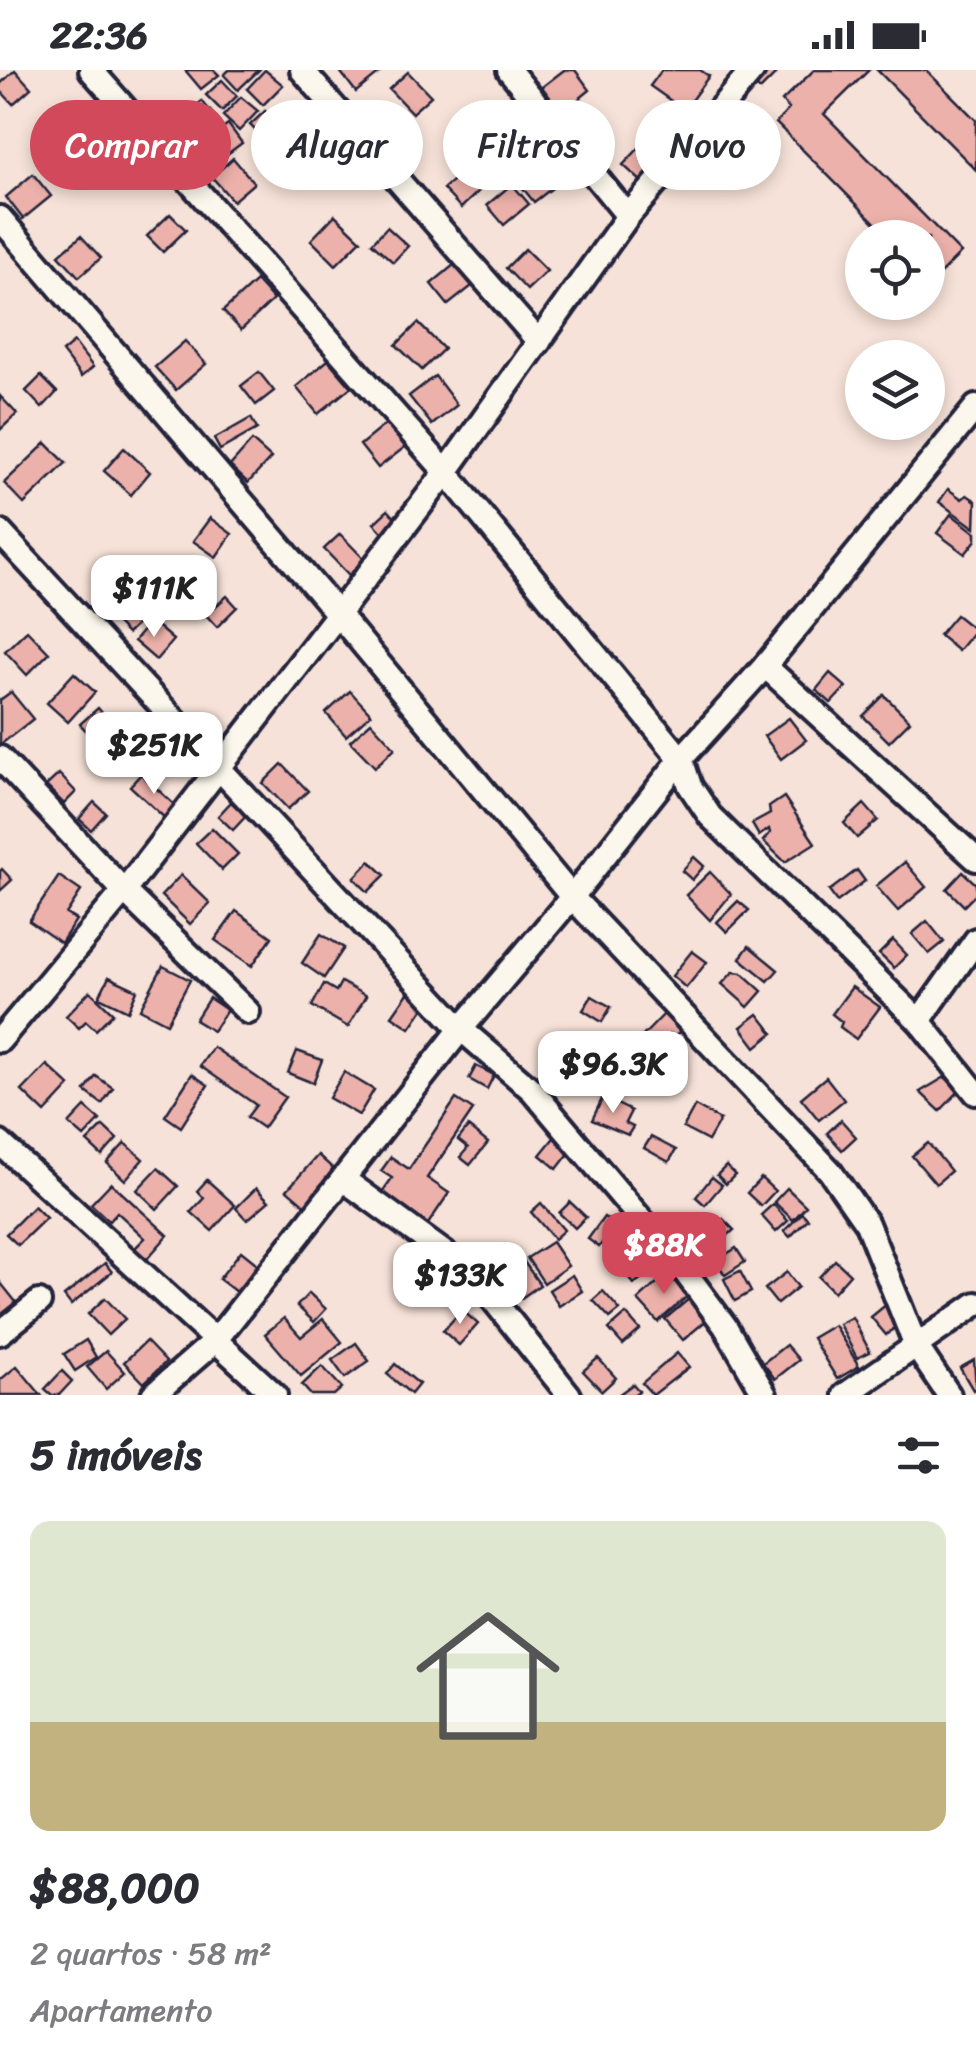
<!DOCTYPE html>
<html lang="pt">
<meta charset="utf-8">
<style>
body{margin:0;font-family:Sriracha,sans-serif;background:#f7f7f7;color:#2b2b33;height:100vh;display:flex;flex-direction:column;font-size:38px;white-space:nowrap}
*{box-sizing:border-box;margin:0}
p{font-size:32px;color:#7c7c81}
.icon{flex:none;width:55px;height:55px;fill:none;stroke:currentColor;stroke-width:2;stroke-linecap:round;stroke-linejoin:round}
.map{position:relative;height:1325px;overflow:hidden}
.panel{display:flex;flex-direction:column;background:#fff;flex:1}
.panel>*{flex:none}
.top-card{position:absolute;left:30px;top:30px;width:918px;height:90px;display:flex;gap:20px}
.tools{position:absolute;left:845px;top:150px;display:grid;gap:20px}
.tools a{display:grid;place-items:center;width:100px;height:100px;border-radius:50%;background:#fff;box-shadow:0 5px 15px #0003;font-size:50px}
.price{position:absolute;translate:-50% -85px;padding:0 22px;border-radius:20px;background:#fff;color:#222;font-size:32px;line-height:65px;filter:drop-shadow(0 2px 5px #0008)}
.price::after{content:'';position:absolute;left:50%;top:60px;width:30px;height:22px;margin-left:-15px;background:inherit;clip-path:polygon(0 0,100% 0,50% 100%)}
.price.active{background:#d1495b;color:#fff}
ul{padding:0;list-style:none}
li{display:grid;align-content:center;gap:20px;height:530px;padding:0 30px}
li+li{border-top:2px solid #e1e1e2}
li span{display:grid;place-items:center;height:310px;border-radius:20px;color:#555}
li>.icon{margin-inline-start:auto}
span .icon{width:180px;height:180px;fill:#fffc;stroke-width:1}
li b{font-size:42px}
h2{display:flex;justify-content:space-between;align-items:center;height:120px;padding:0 30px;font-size:42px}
.chip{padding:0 35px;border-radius:45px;background:#fff;box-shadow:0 5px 15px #0003;font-size:35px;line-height:90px}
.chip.active{background:#d1495b;color:#fff}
.status{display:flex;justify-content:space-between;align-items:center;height:70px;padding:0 50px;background:#fff;direction:ltr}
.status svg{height:28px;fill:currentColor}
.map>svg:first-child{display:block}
.building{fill:#ecb1aa;stroke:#22223b;stroke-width:2.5}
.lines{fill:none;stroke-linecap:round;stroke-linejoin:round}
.minor-casing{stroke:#22223b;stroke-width:30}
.minor{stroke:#fbf7ec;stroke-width:22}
</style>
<div class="status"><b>22:36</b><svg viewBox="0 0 49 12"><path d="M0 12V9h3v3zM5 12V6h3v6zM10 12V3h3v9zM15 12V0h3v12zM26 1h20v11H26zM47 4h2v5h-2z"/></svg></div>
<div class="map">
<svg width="976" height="1325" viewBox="0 0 976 1325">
<rect width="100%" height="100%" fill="#f6e2d8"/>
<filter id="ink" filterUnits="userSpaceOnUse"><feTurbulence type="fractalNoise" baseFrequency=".01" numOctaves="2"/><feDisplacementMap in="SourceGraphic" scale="20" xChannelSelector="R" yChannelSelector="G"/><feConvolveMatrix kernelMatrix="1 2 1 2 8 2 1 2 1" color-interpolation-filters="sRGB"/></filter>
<g filter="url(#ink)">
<g class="building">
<polygon points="15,0 31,18 13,34 0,20 0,14"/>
<polygon points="185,0 214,0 219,5 201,19"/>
<polygon points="229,0 259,0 238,20 224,5"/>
<polygon points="265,0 283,15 263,35 247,19"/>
<polygon points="339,0 379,0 381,2 356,22"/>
<polygon points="564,0 575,0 590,20 562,43 542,17"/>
<polygon points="662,0 700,0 709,6 684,40 650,16"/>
<polygon points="770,0 776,4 760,20 755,15"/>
<polygon points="814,0 869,0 824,44 961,183 933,211 928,206 928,168 890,168 776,53 789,39 782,31"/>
<polygon points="877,0 926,0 976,50 976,100"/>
<polygon points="408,2 431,26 412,43 389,19"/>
<polygon points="222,10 237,26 222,41 206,25"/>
<polygon points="241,27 258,41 239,61 223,46"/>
<polygon points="202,31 216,48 195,66 181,49"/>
<polygon points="265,41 285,61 270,75 250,55"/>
<polygon points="228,54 242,73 222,88 208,69"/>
<polygon points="299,58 312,72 305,79 313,88 293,106 272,84"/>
<polygon points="89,59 107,76 86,98 68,81"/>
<polygon points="640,77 660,94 643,113 623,95"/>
<polygon points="532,85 556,115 534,132 510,102"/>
<polygon points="233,88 254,113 233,131 212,107"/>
<polygon points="462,102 479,121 461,138 443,119"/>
<polygon points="33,104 51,126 23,149 6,127"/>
<polygon points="512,114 529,134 504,155 487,135"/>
<polygon points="170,144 186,160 163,182 147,166"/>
<polygon points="335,145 361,170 336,195 311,170"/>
<polygon points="387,157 408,176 393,192 372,173"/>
<polygon points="81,166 101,188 79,207 59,185"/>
<polygon points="525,179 547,201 527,220 506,198"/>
<polygon points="455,194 472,216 448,235 431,214"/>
<polygon points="256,211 273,230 241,260 223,241"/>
<polygon points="418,253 444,279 422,300 396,275"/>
<polygon points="185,271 206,294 176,320 155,297"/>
<polygon points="74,272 93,297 81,307 62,282"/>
<polygon points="328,290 351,317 318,344 296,317"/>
<polygon points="259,302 274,321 256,335 241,316"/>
<polygon points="41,306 57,322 42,338 26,321"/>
<polygon points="435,306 457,335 432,355 409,326"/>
<polygon points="0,326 17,344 0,360"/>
<polygon points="251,348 257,359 220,380 214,369"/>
<polygon points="387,353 405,377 378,398 360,375"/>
<polygon points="252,371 271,388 248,413 230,396"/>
<polygon points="46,373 66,393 24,434 4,413"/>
<polygon points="124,378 150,402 131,425 104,401"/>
<polygon points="948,419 962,429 967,425 976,431 975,458 939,432"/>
<polygon points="388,440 400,453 386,466 374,453"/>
<polygon points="951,444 976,463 976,470 965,484 937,463"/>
<polygon points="210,448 232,464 216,487 193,471"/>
<polygon points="340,464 365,490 349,505 324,479"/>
<polygon points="136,518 155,537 127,564 108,545"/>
<polygon points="227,526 237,537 217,557 206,545"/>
<polygon points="956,545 975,560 958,581 939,565"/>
<polygon points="151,551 173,570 156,590 134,571"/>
<polygon points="27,560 49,583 27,605 5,581"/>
<polygon points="74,603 95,622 68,652 47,633"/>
<polygon points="830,603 846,617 831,633 816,620"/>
<polygon points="350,621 371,644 346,666 326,643"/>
<polygon points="11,622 33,649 0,675 0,630"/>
<polygon points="884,625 910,651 889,672 863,646"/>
<polygon points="98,638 119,663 102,678 80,654"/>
<polygon points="789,648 806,670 781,689 764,666"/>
<polygon points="371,652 395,678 375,697 350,671"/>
<polygon points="282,694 308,721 288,739 263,713"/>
<polygon points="59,704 76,722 64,734 46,716"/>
<polygon points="141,704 179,739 168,751 130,716"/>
<polygon points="784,727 815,773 785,792 763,771 770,763 769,759 759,766 752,754 770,744 769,737"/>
<polygon points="94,732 106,743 91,760 79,749"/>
<polygon points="231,732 246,746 233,760 218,746"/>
<polygon points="864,734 878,750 857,768 844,753"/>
<polygon points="212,758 238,784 222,800 196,773"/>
<polygon points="694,787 704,796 692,810 682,801"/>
<polygon points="370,791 385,805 368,822 354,808"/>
<polygon points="905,792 926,817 898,841 876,816"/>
<polygon points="2,799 12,810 0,821 0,801"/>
<polygon points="857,800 865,811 837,832 829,821"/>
<polygon points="710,802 731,824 710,850 686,825"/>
<polygon points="963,802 976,814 976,824 964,836 947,819"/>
<polygon points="181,805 210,833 190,854 161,826"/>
<polygon points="59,806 81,821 66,844 76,850 61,873 29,851"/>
<polygon points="738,831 749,840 727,862 717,852"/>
<polygon points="236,841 272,867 252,896 215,870"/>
<polygon points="927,851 944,872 929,884 912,864"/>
<polygon points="321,864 344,878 324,908 302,893"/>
<polygon points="893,870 907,885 894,898 879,884"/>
<polygon points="749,876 778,900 768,911 740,888"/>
<polygon points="692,881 707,892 686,918 672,906"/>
<polygon points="163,896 190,910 167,953 140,939"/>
<polygon points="733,902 742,903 762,921 748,937 722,914"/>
<polygon points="109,907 137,920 128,941 99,927"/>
<polygon points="341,912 366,926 348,957 312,936 324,914 336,921"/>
<polygon points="852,917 880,937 856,969 840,957 842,952 832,944"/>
<polygon points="90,921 113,943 96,960 86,951 79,958 66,946"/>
<polygon points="408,923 426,935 410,958 392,946"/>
<polygon points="592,926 611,937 602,952 583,940"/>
<polygon points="209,928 227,940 213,961 195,950"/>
<polygon points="668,940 679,950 674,955 680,961 674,968 670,964 656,979 638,971"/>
<polygon points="758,944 773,963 756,977 741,957"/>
<polygon points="575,965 593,975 580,1001 561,992"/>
<polygon points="213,977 285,1027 263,1058 247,1047 256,1035 200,996"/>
<polygon points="297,981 322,990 313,1013 288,1003"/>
<polygon points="655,987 673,1002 661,1017 642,1002"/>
<polygon points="47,995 70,1016 45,1043 22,1021"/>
<polygon points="476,996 494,1005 487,1019 469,1009"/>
<polygon points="344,1002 374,1020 359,1045 329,1028"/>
<polygon points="192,1004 208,1015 181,1057 165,1046"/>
<polygon points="96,1006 113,1018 102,1034 85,1021"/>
<polygon points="826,1007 844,1030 819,1050 801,1028"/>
<polygon points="945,1007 959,1021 940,1041 920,1022"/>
<polygon points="603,1027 631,1041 625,1053 633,1057 628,1065 592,1050"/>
<polygon points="456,1029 473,1040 427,1108 449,1123 422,1163 376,1131 392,1108 381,1101 391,1087 409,1099"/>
<polygon points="695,1036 720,1050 708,1071 683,1058"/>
<polygon points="85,1037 100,1050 84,1067 69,1054"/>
<polygon points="841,1050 856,1067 842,1080 827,1063"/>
<polygon points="103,1056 117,1069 102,1086 87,1072"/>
<polygon points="468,1057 488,1073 470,1095 460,1087 468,1078 458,1070"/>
<polygon points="557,1064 574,1077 557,1099 540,1085"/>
<polygon points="651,1067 676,1080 669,1092 644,1078"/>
<polygon points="125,1073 143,1089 125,1110 107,1093"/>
<polygon points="928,1073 951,1101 936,1114 912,1086"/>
<polygon points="318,1085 338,1103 308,1138 287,1120"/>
<polygon points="726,1096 735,1105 726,1114 717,1105"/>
<polygon points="158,1098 178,1116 157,1139 137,1120"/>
<polygon points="712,1107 722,1115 705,1135 696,1127"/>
<polygon points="761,1108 775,1121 761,1136 747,1123"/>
<polygon points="207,1110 235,1135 212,1161 191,1142 204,1128 197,1121"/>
<polygon points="111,1113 168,1165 146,1190 134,1179 145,1168 117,1142 109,1151 91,1134"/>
<polygon points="256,1118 269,1131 247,1150 236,1138"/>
<polygon points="787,1118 806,1136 793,1150 774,1132"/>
<polygon points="570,1132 586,1147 575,1158 559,1143"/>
<polygon points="541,1133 564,1160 554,1169 531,1142"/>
<polygon points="773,1134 788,1151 776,1162 761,1145"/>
<polygon points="34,1136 46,1148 18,1175 6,1164"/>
<polygon points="802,1143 808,1149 790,1167 784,1161"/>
<polygon points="709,1146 717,1155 723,1149 734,1160 717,1175 699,1155"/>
<polygon points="604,1147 616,1155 599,1177 588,1169"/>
<polygon points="552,1172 568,1196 544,1213 527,1188"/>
<polygon points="638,1176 655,1198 634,1214 617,1193"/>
<polygon points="736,1178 745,1192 725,1205 716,1191"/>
<polygon points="241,1181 261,1197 240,1225 219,1209"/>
<polygon points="520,1186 540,1215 520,1229 510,1214 519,1207 509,1193"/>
<polygon points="835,1190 850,1204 834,1222 819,1207"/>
<polygon points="105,1193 112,1202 71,1235 64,1226"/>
<polygon points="670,1201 690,1224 658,1252 638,1230"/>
<polygon points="740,1201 751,1222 735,1231 724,1209"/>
<polygon points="787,1202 798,1217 777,1234 765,1219"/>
<polygon points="572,1205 582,1221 559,1236 549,1220"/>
<polygon points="0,1212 20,1237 0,1253"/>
<polygon points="603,1221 620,1240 610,1248 593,1230"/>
<polygon points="309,1223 326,1239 314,1252 297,1236"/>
<polygon points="696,1223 714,1244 683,1270 665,1249"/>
<polygon points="105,1228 125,1249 108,1265 88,1244"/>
<polygon points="888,1233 903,1251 886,1265 871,1247"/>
<polygon points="462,1240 478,1254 459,1275 443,1261"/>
<polygon points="626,1244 640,1260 623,1275 609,1259"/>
<polygon points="852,1247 870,1282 857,1288 839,1254"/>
<polygon points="284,1248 301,1267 323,1249 342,1272 301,1306 265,1264"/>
<polygon points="834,1255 859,1296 837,1309 812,1268"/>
<polygon points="86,1270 96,1287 75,1301 64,1284"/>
<polygon points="146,1271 166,1292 144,1313 124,1292"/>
<polygon points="356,1273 369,1291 345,1308 332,1290"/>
<polygon points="786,1275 799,1290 775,1309 763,1293"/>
<polygon points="106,1281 125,1302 106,1319 87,1297"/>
<polygon points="677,1283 689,1297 653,1325 642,1313"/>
<polygon points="598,1288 616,1308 602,1321 583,1301"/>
<polygon points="974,1290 976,1318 973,1320 960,1298"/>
<polygon points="395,1294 419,1314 411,1324 387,1304"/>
<polygon points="17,1296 41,1325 0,1325 0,1310"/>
<polygon points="322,1296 342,1318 334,1325 311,1325 302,1315"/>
<polygon points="62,1301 72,1311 59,1325 52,1325 45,1319"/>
<polygon points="633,1314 639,1321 633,1325 618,1325"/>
</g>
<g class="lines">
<defs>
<g id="minor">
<polyline points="91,0 446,402 681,689 690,716 710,746 919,951 976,1023"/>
<polyline points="302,0 539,272"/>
<polyline points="509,0 628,146"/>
<polyline points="0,148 338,544 572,827 830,1101 867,1154 916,1276 949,1325"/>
<polyline points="0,462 461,959 532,1020 682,1198 725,1256 765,1325"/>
<polyline points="765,596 976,789"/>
<polyline points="0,688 124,821 248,942"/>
<polyline points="919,951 976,870"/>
<polyline points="0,970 124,821 338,544 446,402 628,146 753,0"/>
<polyline points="0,1073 275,1325"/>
<polyline points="343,1109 458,1193 483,1217 569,1325"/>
<polyline points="0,1263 39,1232"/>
<polyline points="153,1325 215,1271 461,959 572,827 681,689 765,596 976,337"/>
<polyline points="845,1325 976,1234"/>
</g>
</defs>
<use href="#minor" class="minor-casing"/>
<use href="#minor" class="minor"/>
</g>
</g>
</svg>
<div class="tools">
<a><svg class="icon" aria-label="locate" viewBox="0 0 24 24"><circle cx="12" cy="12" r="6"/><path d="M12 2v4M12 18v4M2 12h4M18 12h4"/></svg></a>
<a><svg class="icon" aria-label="layers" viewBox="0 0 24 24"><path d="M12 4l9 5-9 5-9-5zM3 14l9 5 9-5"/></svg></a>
</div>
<b class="price" style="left:154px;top:570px">$111K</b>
<b class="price" style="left:154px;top:727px">$251K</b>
<b class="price" style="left:613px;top:1046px">$96.3K</b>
<b class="price active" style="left:664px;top:1227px">$88K</b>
<b class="price" style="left:460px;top:1257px">$133K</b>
<div class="top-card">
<a class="chip active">Comprar</a>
<a class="chip">Alugar</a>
<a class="chip">Filtros</a>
<a class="chip">Novo</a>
</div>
</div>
<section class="panel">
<h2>5 imóveis<svg class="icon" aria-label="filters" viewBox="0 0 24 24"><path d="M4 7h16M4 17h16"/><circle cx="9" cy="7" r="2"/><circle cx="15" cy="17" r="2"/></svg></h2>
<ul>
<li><span style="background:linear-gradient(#dfe7d0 65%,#c2b280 0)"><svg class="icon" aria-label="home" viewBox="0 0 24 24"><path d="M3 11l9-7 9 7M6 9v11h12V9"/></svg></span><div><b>$88,000</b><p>2 quartos · 58 m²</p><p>Apartamento</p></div></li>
</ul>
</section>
